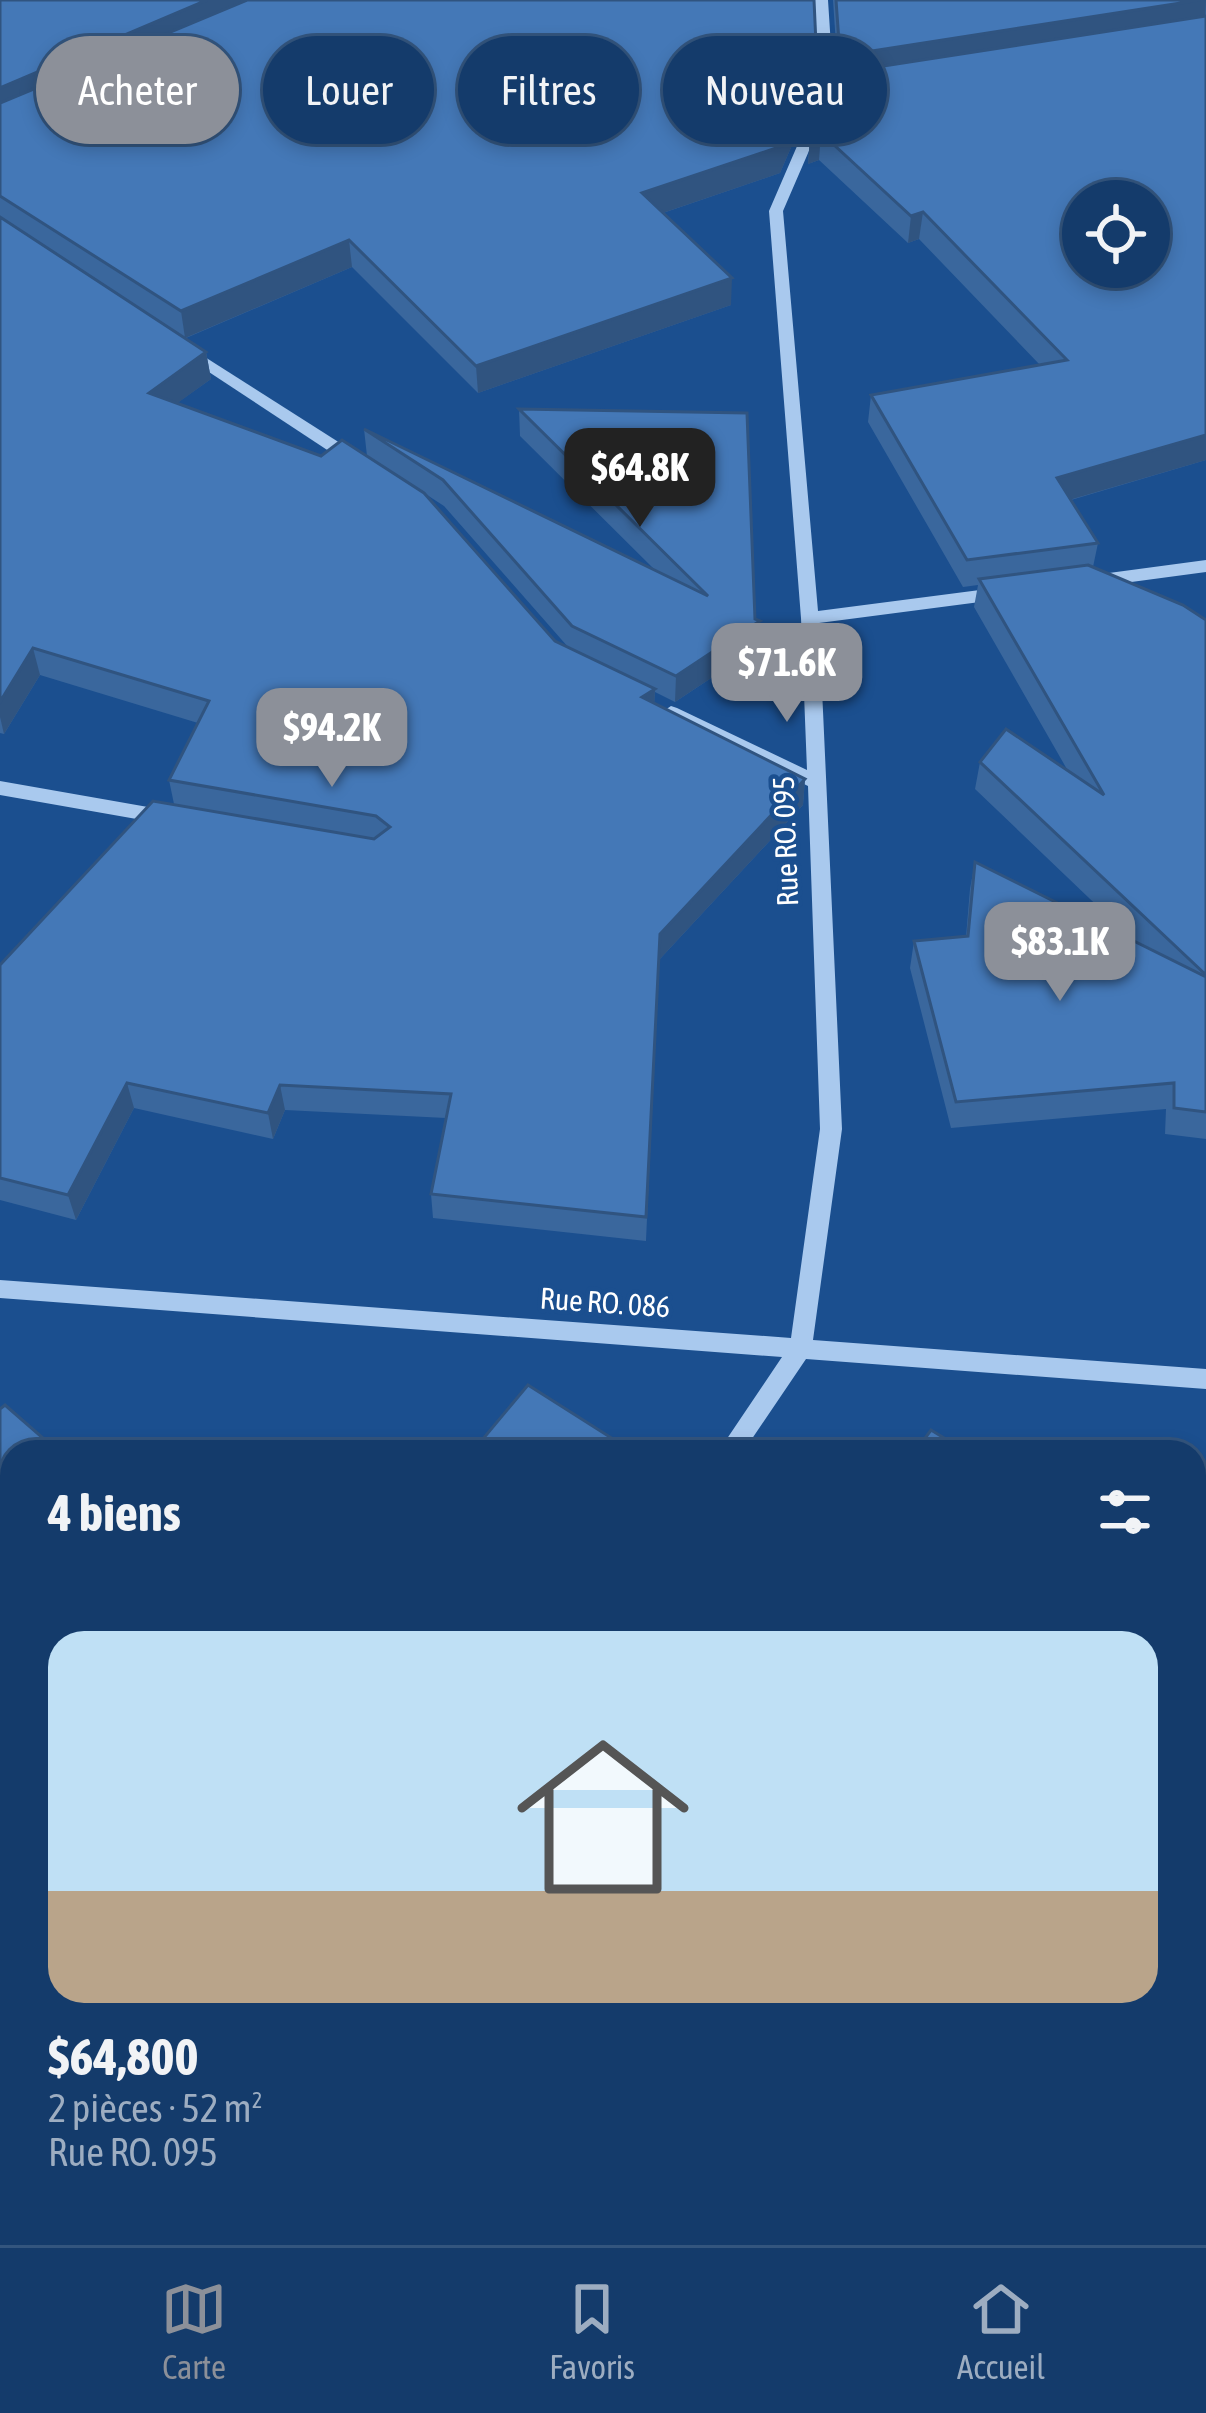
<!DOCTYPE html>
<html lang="fr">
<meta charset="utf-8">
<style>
body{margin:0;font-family:"Asap Condensed",sans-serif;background:#214673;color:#f1f3f6;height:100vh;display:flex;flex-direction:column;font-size:45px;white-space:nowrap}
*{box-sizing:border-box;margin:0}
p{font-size:39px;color:#9dadc1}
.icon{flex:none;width:66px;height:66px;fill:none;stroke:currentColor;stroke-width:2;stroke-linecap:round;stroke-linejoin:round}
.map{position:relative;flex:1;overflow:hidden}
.details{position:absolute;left:0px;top:1440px;width:1206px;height:807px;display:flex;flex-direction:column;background:#143b6b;border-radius:36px 36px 0 0;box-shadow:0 6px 18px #0003,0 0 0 3px #33557e}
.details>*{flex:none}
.guide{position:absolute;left:36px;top:36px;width:1134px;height:108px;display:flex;gap:24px}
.controls{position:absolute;left:1062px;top:180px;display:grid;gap:24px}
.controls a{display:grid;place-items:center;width:108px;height:108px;border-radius:50%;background:#143b6b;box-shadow:0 6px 18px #0003,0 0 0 3px #33557e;font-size:60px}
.price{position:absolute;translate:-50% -102px;padding:0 27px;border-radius:24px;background:#8c9099;color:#fff;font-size:39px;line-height:78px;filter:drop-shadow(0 3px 6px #0008)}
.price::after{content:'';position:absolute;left:50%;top:72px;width:36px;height:27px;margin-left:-18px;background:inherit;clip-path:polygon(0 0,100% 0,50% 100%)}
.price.current{background:#222;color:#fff}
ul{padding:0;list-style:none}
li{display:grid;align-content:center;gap:24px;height:636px;padding:0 48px}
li+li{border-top:3px solid #33557e}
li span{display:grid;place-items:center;height:372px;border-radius:36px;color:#555}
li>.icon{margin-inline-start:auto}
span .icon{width:216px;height:216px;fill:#fffc;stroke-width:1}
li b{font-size:51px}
h2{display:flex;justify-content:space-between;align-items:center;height:144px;padding:0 48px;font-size:51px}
.pill{padding:0 42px;border-radius:54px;background:#143b6b;box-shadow:0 6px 18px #0003,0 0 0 3px #33557e;font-size:42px;line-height:108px}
.pill.current{background:#8c9099;color:#fff}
.tabs{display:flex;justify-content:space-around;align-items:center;height:168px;border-top:3px solid #33557e;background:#143b6b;font-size:33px;color:#9dadc1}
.tabs a{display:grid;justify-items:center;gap:6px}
.tabs .current{color:#8c9099}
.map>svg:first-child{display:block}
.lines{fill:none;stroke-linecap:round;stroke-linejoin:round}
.minor{fill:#a9c9ee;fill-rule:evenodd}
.wall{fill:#3a679d}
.shaded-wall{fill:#305480}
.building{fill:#4478b7;stroke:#305480;stroke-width:3;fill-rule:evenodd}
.labels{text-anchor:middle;stroke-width:9;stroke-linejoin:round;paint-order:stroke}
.street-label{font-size:30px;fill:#fff;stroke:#1b4f8f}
</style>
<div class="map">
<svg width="1206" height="2245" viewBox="0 0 1206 2245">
<rect width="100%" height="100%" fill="#1b4f8f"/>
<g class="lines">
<g class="minor">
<polygon points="814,0 828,0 834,93 783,211 818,611 1003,587 1012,593 1003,599 819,623 842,1129 813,1340 1206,1369 1206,1389 806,1359 743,1452 718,1452 782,1357 0,1298 0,1280 791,1338 820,1129 808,786 665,716 662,712 671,706 677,708 807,770 801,618 769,211 820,93"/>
<polygon points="186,345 362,457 362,465 350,465 180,353 178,350"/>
<polygon points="1206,560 1206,572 1094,587 1085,581 1094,575"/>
<polygon points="0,781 165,810 174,817 165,824 0,795"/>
<polygon points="1206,1867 1206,1904 1194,1912 1194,1875"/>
<polygon points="99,2235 131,2235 127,2245 95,2245"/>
<polygon points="959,2235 989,2235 985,2245 955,2245"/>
</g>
</g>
<g class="wall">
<polygon points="0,0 815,92 780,173 663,213 731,305 478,393 352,267 186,338 206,352 211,379 177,403 555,641 568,647 444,506 367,456 364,429 655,570 520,436 519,409 755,619 758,647 755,649 754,669 743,657 675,702 655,692 654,704 805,779 803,805 659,960 646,1241 433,1218 431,1194 446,1118 285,1110 273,1139 134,1108 76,1220 0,1200 0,965 174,804 169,780 198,723 40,675 4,734 0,733"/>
<polygon points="833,0 1206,0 1206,460 1071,500 1098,543 1093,567 1206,620 1206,1139 1165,1134 1166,1109 951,1128 910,968 914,941 966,937 970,889 975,862 1134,941 975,789 980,762 1068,771 974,607 978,585 963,587 868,422 871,395 1040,365 919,239 908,243 819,160 808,164 810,137 838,75"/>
<polygon points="0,1409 12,1452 12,1719 0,1708"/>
<polygon points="1194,1565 1206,1572 1206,1749 1194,1742"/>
<polygon points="1206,2220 1206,2245 1093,2245 1096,2235 1194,2235"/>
<polygon points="303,2235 875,2235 868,2245 313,2245"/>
</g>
<g class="shaded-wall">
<polygon points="207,0 272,0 0,117 0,88"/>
<polygon points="1200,0 1206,0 1205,25 838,83 840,56"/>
<polygon points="817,66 815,92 780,173 642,220 642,193"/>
<polygon points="821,133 819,160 808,164 810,137"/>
<polygon points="923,212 919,239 908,243 911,216"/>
<polygon points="349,240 352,267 185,338 181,311"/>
<polygon points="732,278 731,305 478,393 476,366"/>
<polygon points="206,352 211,379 154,420 149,393"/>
<polygon points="1206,435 1206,460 1052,505 1057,478"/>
<polygon points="760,621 758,647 755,649 755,624"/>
<polygon points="744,631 743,657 675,702 676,676"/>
<polygon points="33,648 40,675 4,734 0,717 0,702"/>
<polygon points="655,689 654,716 642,697"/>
<polygon points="805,779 803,805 659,960 646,1241 660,934"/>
<polygon points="127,1083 134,1108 76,1220 68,1195"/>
<polygon points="280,1085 285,1110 273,1139 268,1113"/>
<polygon points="13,2235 43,2235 34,2245 4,2245"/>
</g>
<g class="building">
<polygon points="0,0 207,0 0,88"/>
<polygon points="247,0 814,0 817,66 782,146 642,193 732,278 476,366 349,240 181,311 0,196 0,103"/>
<polygon points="836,0 1200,0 840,56"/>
<path d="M1206 16V435L1057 478 1098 543 967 560 871 395 1067 360 923 212 911 216 821 133 810 137 838 73ZM1083 201H1149V267H1083Z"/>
<polygon points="0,217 206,352 149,393 321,456 342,440 424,493 555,641 655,689 642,697 805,779 660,934 646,1217 431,1194 451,1094 280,1085 268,1113 127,1083 68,1195 0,1178 0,965 153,801 374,839 390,827 376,816 169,780 209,701 33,648 0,702"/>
<polygon points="519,409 747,413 755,619 760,621 755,624 756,643 744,631 676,676 572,626 443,480 364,429 708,596"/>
<polygon points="1088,565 1183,605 1206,620 1206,975 980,762 1006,729 1104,795 979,579"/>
<polygon points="975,862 1206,977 1206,1112 1174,1108 1174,1083 956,1102 914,941 968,936"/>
<polygon points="528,1385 632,1451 472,1452"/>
<polygon points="5,1405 59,1452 12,1452 12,1706 0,1694 0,1409"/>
<polygon points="931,1430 967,1452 915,1452"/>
<polygon points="1194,1565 1206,1572 1206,1725 1194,1718"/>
<polygon points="0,1897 12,1909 13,2235 4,2245 0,2245"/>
<polygon points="1194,2216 1206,2222 1206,2245 1098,2245 1102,2235 1194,2235"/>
<polygon points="309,2235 872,2235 865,2245 319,2245"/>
</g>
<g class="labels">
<g class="street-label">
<text transform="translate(786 841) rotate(-92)" y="10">Rue RO. 095</text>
<text transform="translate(605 1303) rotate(4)" y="10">Rue RO. 086</text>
</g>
</g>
</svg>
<div class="controls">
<a><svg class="icon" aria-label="locate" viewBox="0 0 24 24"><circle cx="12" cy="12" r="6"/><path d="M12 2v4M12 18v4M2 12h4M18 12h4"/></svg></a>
</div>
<b class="price current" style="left:640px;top:530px">$64.8K</b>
<b class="price" style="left:787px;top:725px">$71.6K</b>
<b class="price" style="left:332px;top:790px">$94.2K</b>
<b class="price" style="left:1060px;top:1004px">$83.1K</b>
<div class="guide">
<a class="pill current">Acheter</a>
<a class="pill">Louer</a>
<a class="pill">Filtres</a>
<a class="pill">Nouveau</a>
</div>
<section class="details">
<h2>4 biens<svg class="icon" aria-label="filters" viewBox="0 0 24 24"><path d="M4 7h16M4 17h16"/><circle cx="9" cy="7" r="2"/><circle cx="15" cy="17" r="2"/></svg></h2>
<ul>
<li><span style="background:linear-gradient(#bfe0f5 70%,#b9a48a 0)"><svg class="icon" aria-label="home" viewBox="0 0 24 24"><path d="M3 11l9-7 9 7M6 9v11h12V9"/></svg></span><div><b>$64,800</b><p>2 pièces · 52 m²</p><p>Rue RO. 095</p></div></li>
</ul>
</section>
</div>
<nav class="tabs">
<a class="current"><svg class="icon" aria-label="map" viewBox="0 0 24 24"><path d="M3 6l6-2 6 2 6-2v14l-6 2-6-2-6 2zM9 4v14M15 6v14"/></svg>Carte</a>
<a><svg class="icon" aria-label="saved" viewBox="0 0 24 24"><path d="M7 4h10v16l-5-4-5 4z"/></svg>Favoris</a>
<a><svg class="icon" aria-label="home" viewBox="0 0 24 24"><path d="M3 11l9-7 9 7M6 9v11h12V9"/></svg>Accueil</a>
</nav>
